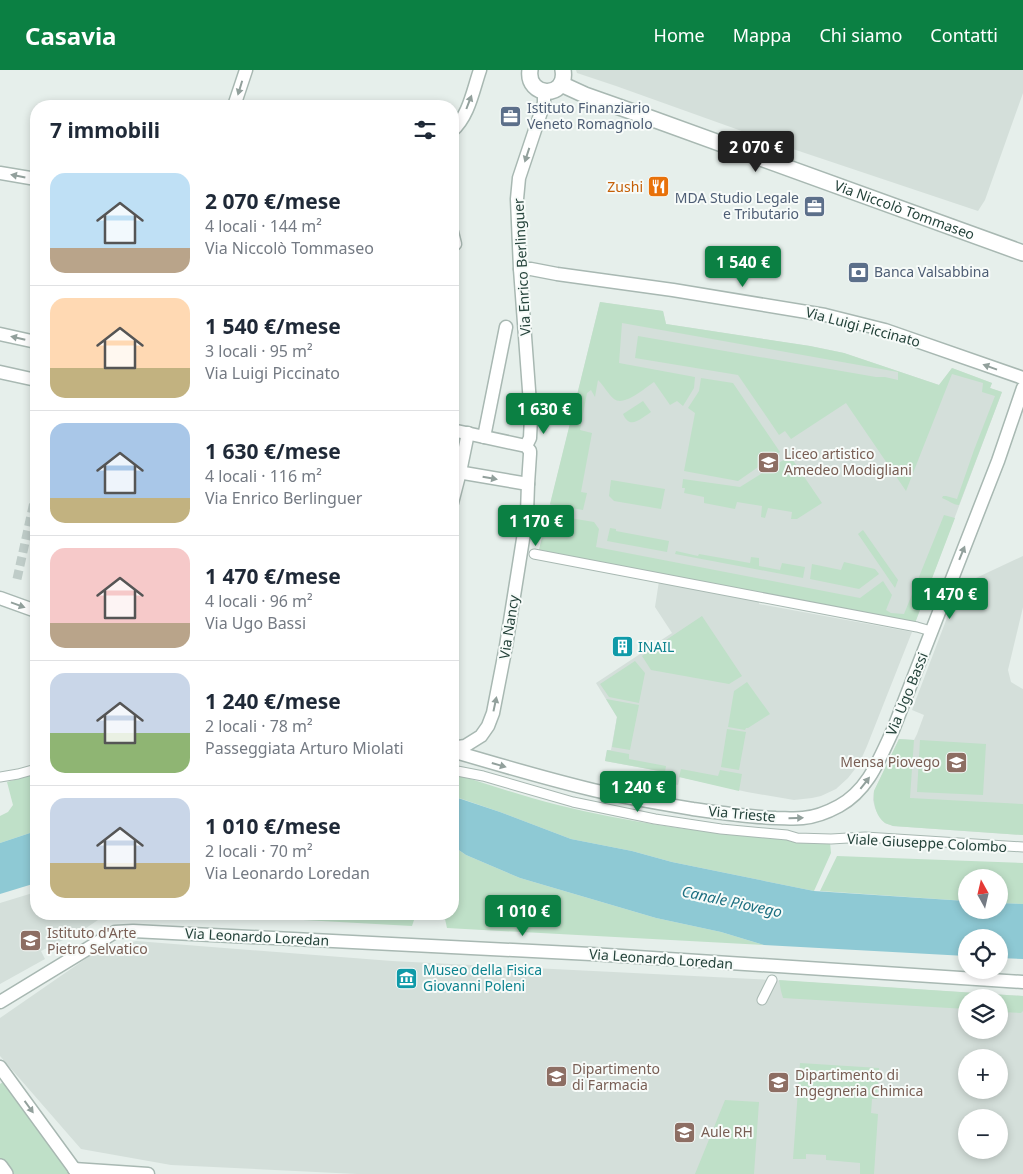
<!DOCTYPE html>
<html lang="it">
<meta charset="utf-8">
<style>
body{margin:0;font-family:"Noto Sans",sans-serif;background:#f2f2f3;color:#1f2937;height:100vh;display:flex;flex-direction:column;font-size:19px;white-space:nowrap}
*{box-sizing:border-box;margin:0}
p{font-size:16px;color:#747a83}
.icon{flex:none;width:28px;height:28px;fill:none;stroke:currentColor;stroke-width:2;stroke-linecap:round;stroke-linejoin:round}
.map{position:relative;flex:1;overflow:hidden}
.details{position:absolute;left:30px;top:30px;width:429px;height:820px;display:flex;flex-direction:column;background:#fff;border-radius:20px;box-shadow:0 2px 8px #0003}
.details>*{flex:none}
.needle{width:32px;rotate:352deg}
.fabs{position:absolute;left:958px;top:799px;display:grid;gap:10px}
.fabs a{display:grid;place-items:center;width:50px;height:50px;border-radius:50%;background:#fff;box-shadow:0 2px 8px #0003;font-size:25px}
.price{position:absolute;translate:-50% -42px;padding:0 11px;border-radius:5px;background:#0b8043;color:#fff;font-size:16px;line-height:32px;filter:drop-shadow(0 1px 2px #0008)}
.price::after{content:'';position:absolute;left:50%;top:30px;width:15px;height:11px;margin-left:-8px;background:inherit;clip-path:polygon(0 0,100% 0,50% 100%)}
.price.current{background:#222;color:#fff}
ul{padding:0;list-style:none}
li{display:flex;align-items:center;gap:15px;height:125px;padding:0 20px}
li+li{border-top:1px solid #e0e1e3}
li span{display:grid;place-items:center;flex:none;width:140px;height:100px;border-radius:15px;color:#555}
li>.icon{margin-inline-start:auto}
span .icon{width:60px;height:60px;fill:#fffc;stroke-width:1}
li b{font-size:21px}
h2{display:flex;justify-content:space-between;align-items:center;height:60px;padding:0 20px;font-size:21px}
header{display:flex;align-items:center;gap:30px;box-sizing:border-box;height:70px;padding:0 25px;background:#0b8043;color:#fff}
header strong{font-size:24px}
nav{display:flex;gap:28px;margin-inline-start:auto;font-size:18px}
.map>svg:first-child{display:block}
.built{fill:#d4dfda;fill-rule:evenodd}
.green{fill:#bfe0c8}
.water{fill:#8ec9d4}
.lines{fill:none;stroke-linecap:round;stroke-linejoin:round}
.pedestrian-tunnel{stroke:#bfccc8;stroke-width:9;stroke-dasharray:9 4.5;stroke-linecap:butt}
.pedestrian-casing{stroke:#a8b8b2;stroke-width:11}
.minor-casing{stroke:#a8b8b2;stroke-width:15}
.tertiary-casing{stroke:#a8b8b2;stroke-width:18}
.pedestrian{stroke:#fff;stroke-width:9}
.minor{stroke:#fff;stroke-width:12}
.tertiary{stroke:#fff;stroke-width:15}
.oneway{fill:#92a09c}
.labels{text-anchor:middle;stroke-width:4;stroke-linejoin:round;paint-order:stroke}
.service-label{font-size:14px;fill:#4e5e75;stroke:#f7fbf9;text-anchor:start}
.food-label{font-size:14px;fill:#c56008;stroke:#f7fbf9;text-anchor:end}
.street-label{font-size:14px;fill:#24423a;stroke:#f7fbf9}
.education-label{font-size:14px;fill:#785e54;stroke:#f7fbf9;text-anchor:start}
.culture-label{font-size:14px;fill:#0d838f;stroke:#f7fbf9;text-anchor:start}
.water-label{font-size:15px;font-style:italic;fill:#1c6f80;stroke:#f7fbf9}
</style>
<header>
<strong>Casavia</strong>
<nav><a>Home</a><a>Mappa</a><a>Chi siamo</a><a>Contatti</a></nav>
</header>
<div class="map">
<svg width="1023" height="1104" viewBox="0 0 1023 1104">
<rect width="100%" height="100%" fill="#e6efeb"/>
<g class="built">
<polygon points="576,0 1023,0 1023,23 985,130 978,141 775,73 616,16 577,3"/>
<polygon points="600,232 663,241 666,254 810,276 844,283 939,315 952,298 992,313 990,318 1002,322 915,553 539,480"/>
<polygon points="1023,486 1023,537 1008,600 1011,612 1021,618 1023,619 1023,765 893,756 885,753 879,746 875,738 873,730 874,721 899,669 914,670 917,664 924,645 912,640 959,516"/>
<polygon points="659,511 759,530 759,534 912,562 867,676 859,694 848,708 836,719 821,726 812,728 794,730 747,722 680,707 678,715 662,712 664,702 605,691 607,680 611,680 617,647 596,613 672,563 655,537"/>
<polygon points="36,822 36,844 107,844 83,860 41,881 45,889 0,914 0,833"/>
<polygon points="178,844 285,844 285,849"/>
<path d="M136 871 392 891 772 910 1023 926V1104H357L171 1095 81 1079 0 986V948L94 883ZM966 928H999V960H966ZM966 988H999V1020H966ZM966 1048H999V1080H966Z"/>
</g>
<g class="green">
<path d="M600 232 663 241 666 254 810 276 844 283 939 315 952 298 992 313 990 318 1002 322 959 435C953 435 948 430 942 428L943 426H946L957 429 974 380 995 326 982 322 983 313 952 304 906 421 846 333 791 369 785 361 779 365 738 305 635 288 638 266 876 307H885L898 310V302L622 253 619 293 695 307 694 318 683 336 677 331 670 335 654 312C645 318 624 337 614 329 608 324 604 316 598 310L595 327 591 320 587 323 580 360 592 363 581 422 587 423 583 440 550 434Z"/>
<polygon points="701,308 733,313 780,382 738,411 684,401 695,343 688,338 699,321"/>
<path d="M643 331 651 342C646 345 634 356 628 351 625 349 624 346 623 344Z"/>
<polygon points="790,386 822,433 797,449 791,449 792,442 768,438 765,448 761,447 762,436 737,432 735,439 704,433 704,427 684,423 685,418 682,418 683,409 740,417"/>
<polygon points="611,410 665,419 661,439 614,431 609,426"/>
<polygon points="944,445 955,448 915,553 539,480 547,447 557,449 558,446 594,452 599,459 596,477 860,528 883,511 892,525 886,540 891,543 904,544"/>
<polygon points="610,458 616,459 616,461 669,471 667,482 607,471"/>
<polygon points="863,460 898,510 895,518 858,464"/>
<polygon points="676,481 698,486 699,484 750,493 751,487 759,488 759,496 780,500 782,493 805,497 803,508 675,484"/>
<polygon points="844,492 875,499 879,504 859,519 810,509 812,494 841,500"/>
<polygon points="702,546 742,606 729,614 651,600 642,586"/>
<polygon points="635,591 645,603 639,633 609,627 600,614"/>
<polygon points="747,612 770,644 748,658 746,658 745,660 728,657 734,621"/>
<polygon points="606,629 639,635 630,680 612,677 617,647"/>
<polygon points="727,659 746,662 739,700 721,697"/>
<path d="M899 669 914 670 910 728 1023 734V765L893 756C891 755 887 754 885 753 875 746 873 731 874 721Z"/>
<polygon points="920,670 986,674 983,725 917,722"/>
<polygon points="607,680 629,684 629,689 666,696 665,702 605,691"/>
<polygon points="681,699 718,706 720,700 742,704 739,721 679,707"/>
<path d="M452 703C487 714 522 726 558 735 647 757 739 767 830 772L831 783 814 821 672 792 632 781 571 769 500 742 453 726Z"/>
<polygon points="36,704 36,761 0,773 0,746 8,742 13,735 7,712"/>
<polygon points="453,776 466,785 520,808 656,848 721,862 764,875 447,858 445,849 440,844 452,844"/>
<polygon points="837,786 1023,793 1023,834 999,833 999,808 966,808 966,831 820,821"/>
<polygon points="286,844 419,844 414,850 412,856 285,849"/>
<polygon points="779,910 1023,926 1023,941 1021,943 999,942 999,928 966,928 966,939 783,928 781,921"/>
<polygon points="800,993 879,998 877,1029 872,1029 871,1043 878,1044 874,1104 860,1104 860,1093 826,1090 826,1085 806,1084 806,1089 793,1089"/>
<polygon points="3,1012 71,1104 11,1104 0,1092 0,1014"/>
<polygon points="725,1030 759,1032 754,1104 695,1104"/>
</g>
<g class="water">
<polygon points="452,726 500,742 571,769 632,781 672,792 721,802 814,821 966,831 966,840 999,840 999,833 1023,834 1023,889 999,888 999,868 966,868 966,886 764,875 721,862 656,848 520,808 466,785 453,776"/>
<polygon points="36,761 36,813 0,824 0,773"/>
</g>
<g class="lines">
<polyline class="pedestrian-tunnel" points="17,509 34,432"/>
<defs>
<g id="pedestrian">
<polyline points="534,484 917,557 931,561"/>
<polyline points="452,700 483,706 573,732 655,749 721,759 787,765 797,768 831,769 865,767 1023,777"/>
<polyline points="0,707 18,704 36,699"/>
<polyline points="762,930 772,910"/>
</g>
<g id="minor">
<polyline points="234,36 246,0"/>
<path d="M452 61C469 46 473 20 480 0"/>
<polyline points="0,103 36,109"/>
<polyline points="452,162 455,174"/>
<polyline points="520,199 531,199 557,204 673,220 825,245 885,260 1023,308"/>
<polyline points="0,264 36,272"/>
<polyline points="0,302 36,310"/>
<polyline points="452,360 526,376 530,381 530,384 528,414 527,444 506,576 493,643 488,656 481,666 465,676 452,678"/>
<polyline points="484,367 506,257"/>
<polyline points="526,376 530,368 531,347 520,199 517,129 519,108 544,33 544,21"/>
<polyline points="452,401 528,414"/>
<polyline points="452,433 460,402 468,363"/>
<polyline points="0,528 36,541"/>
<path d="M452 681C496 694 540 707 585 718 620 727 657 733 693 739 721 743 748 747 776 748 785 748 794 749 803 748 815 747 828 742 839 736 868 720 879 690 893 660L998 391 1023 318"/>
<polyline points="0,932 115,862 133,861 591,884 1023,912"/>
<polyline points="0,997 78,1104"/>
<polyline points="74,1099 148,1104"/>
</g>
<g id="tertiary">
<path d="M530 0C526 28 568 29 563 0"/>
<path id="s1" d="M561 14 585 25 653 49 1023 183"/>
<polyline points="0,1097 5,1104"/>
</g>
</defs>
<use href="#pedestrian" class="pedestrian-casing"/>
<use href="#minor" class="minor-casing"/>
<use href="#tertiary" class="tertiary-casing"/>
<use href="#pedestrian" class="pedestrian"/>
<use href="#minor" class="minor"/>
<use href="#tertiary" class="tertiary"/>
</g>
<defs><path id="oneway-solid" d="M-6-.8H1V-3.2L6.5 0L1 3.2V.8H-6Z" transform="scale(1.25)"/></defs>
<g class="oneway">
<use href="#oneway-solid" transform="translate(240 18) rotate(107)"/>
<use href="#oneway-solid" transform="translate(469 32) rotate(-69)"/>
<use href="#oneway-solid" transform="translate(527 85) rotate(108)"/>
<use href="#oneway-solid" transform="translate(18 106) rotate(-169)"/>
<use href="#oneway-solid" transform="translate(18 268) rotate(-167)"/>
<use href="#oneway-solid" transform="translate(990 297) rotate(-160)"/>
<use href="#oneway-solid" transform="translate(490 408) rotate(10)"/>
<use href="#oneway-solid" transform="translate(962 483) rotate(-68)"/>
<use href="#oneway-solid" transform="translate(18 535) rotate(20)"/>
<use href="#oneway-solid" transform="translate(495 634) rotate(-78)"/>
<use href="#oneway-solid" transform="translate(499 695) rotate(16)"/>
<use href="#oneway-solid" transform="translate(865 713) rotate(-52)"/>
<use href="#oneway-solid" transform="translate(796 748) rotate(-1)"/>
<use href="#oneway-solid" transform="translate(29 1037) rotate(54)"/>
</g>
<defs>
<symbol id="office-square" viewBox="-11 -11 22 22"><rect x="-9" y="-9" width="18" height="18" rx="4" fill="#5c6f8a" stroke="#f7fbf9"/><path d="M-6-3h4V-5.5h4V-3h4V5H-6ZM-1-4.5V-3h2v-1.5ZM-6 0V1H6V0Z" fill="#fff"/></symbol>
<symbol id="restaurant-square" viewBox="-11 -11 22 22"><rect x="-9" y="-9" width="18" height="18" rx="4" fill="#e8710a" stroke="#f7fbf9"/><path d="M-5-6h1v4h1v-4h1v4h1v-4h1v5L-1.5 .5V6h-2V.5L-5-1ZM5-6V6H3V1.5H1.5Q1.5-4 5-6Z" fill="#fff"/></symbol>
<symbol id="bank-square" viewBox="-11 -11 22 22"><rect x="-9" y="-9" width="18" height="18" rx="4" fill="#5c6f8a" stroke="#f7fbf9"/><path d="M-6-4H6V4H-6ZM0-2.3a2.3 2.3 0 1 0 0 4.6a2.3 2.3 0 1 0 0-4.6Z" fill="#fff"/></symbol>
<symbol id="school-square" viewBox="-11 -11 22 22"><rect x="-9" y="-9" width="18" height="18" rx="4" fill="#8d6e63" stroke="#f7fbf9"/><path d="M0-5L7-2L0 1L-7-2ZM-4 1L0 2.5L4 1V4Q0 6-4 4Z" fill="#fff"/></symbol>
<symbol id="building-square" viewBox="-11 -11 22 22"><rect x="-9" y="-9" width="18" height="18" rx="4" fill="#0f9aa8" stroke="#f7fbf9"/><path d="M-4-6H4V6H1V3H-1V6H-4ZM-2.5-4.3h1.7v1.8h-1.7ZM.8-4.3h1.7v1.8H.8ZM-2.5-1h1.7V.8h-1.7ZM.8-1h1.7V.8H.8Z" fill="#fff"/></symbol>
<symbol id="university-square" viewBox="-11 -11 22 22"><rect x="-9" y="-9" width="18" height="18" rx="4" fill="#8d6e63" stroke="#f7fbf9"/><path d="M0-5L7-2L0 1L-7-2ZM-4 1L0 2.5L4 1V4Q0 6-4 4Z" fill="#fff"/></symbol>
<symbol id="museum-square" viewBox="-11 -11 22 22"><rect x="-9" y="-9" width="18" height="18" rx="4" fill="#0f9aa8" stroke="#f7fbf9"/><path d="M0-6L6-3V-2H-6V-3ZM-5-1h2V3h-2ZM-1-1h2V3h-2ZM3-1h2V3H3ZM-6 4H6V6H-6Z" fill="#fff"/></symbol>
</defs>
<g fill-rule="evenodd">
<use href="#office-square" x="498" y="34" width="25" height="25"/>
<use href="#restaurant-square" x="646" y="104" width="25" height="25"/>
<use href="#office-square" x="802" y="124" width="25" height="25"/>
<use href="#bank-square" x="846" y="190" width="25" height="25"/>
<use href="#school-square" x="756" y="380" width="25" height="25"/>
<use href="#building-square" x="610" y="564" width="25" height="25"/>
<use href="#university-square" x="944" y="680" width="25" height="25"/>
<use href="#school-square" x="18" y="858" width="25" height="25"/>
<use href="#museum-square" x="394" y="896" width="25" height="25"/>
<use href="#university-square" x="544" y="994" width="25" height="25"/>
<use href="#university-square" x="766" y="1000" width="25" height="25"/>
<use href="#university-square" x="672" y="1050" width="25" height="25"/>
</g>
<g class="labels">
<g class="service-label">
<text x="527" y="43">Istituto Finanziario<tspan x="527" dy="16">Veneto Romagnolo</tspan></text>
<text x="799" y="133" text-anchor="end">MDA Studio Legale<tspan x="799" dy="16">e Tributario</tspan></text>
<text x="874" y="207">Banca Valsabbina</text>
</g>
<g class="food-label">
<text x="643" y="122">Zushi</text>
</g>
<g class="street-label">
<text dy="5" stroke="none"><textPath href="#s1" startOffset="366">Via Niccolò Tommaseo</textPath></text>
<text transform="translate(522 197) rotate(-93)" y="5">Via Enrico Berlinguer</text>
<text transform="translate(863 257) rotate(15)" y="5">Via Luigi Piccinato</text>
<text transform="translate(509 557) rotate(-81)" y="5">Via Nancy</text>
<text transform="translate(907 624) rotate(-68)" y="5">Via Ugo Bassi</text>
<text transform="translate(742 744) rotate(5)" y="5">Via Trieste</text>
<text transform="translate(927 773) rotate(3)" y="5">Viale Giuseppe Colombo</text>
<text transform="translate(257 867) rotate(3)" y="5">Via Leonardo Loredan</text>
<text transform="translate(661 889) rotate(4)" y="5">Via Leonardo Loredan</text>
</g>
<g class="education-label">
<text x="784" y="389">Liceo artistico<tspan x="784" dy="16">Amedeo Modigliani</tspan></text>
<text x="940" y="697" text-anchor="end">Mensa Piovego</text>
<text x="47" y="868">Istituto d'Arte<tspan x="47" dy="16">Pietro Selvatico</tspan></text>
<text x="572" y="1004">Dipartimento<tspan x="572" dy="16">di Farmacia</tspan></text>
<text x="795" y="1010">Dipartimento di<tspan x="795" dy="16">Ingegneria Chimica</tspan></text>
<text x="701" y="1067">Aule RH</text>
</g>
<g class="culture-label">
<text x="638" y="582">INAIL</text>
<text x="423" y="905">Museo della Fisica<tspan x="423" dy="16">Giovanni Poleni</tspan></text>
</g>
<g class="water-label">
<text transform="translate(732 832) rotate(12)" y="5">Canale Piovego</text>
</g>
</g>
</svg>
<div class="fabs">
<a><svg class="needle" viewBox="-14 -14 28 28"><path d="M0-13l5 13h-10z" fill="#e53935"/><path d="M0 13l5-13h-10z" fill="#747a83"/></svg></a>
<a><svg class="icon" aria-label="locate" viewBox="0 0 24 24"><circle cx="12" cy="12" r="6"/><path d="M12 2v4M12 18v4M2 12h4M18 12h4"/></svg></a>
<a><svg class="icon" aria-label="layers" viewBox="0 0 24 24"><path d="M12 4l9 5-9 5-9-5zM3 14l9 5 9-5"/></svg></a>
<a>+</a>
<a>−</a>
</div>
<b class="price current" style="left:756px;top:103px">2 070 €</b>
<b class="price" style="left:743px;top:218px">1 540 €</b>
<b class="price" style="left:544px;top:365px">1 630 €</b>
<b class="price" style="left:536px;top:477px">1 170 €</b>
<b class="price" style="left:950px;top:550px">1 470 €</b>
<b class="price" style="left:638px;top:743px">1 240 €</b>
<b class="price" style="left:523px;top:867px">1 010 €</b>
<section class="details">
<h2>7 immobili<svg class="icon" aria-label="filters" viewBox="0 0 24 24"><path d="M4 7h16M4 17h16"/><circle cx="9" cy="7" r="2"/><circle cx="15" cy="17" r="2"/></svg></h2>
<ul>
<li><span style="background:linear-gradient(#bfe0f5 75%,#b9a48a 0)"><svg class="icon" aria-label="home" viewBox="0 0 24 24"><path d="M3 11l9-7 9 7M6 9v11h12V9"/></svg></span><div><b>2 070 €/mese</b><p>4 locali · 144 m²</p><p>Via Niccolò Tommaseo</p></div></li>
<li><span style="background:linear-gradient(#ffd9b3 70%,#c2b280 0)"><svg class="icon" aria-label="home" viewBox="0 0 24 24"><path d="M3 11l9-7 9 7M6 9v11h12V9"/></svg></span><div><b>1 540 €/mese</b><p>3 locali · 95 m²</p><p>Via Luigi Piccinato</p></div></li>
<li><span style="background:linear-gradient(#a9c7e8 75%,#c2b280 0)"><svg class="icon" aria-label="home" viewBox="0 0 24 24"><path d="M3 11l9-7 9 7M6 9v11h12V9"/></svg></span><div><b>1 630 €/mese</b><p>4 locali · 116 m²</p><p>Via Enrico Berlinguer</p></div></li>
<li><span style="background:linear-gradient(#f6c9c9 75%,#b9a48a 0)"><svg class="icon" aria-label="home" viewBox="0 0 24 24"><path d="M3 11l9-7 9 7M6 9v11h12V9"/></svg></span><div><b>1 470 €/mese</b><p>4 locali · 96 m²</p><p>Via Ugo Bassi</p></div></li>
<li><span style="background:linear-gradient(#c9d6e8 60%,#8fb573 0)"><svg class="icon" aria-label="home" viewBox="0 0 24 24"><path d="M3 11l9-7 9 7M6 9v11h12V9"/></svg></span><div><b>1 240 €/mese</b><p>2 locali · 78 m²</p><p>Passeggiata Arturo Miolati</p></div></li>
<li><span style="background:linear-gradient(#c9d6e8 65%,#c2b280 0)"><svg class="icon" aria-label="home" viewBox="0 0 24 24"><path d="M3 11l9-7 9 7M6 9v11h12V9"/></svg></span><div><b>1 010 €/mese</b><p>2 locali · 70 m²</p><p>Via Leonardo Loredan</p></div></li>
</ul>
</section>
</div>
